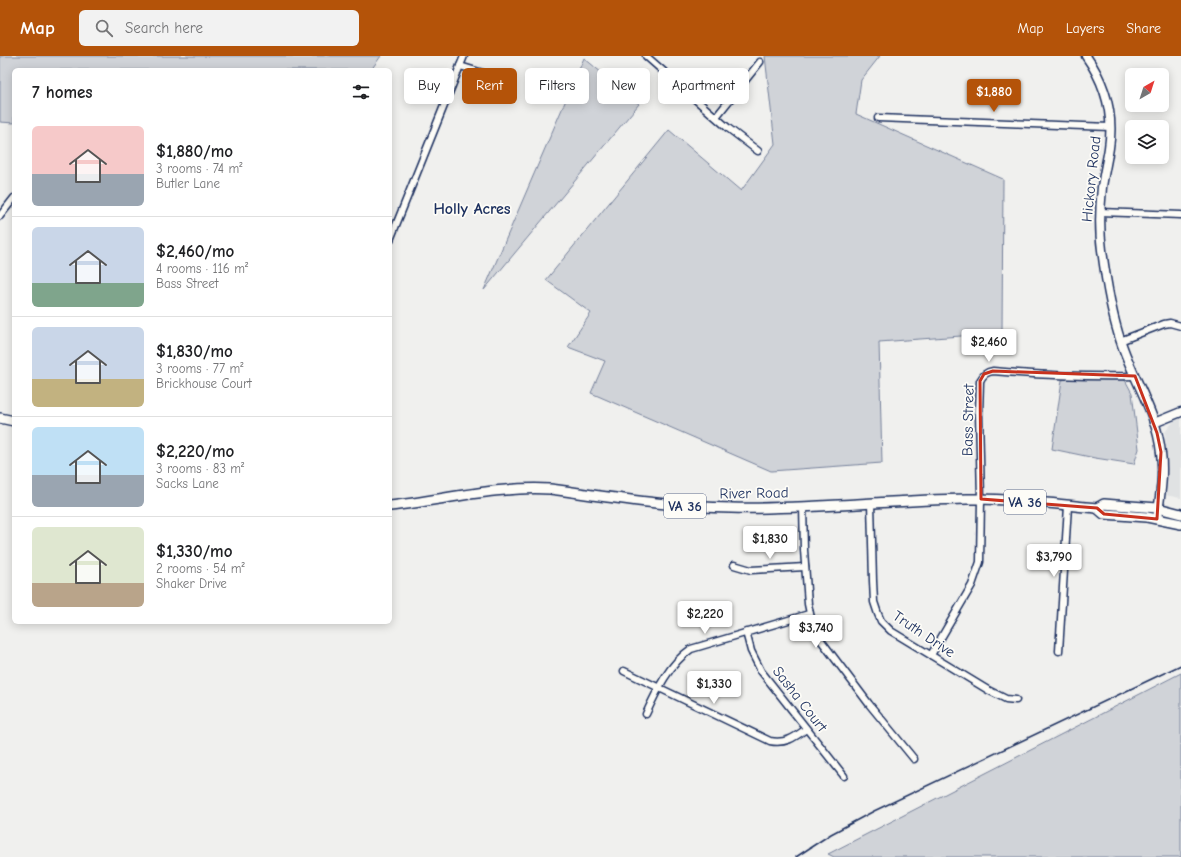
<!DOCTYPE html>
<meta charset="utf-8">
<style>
body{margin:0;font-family:"Comic Neue",sans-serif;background:#f2f2f2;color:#202124;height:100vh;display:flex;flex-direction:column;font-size:15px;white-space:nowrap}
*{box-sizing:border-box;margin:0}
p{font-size:13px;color:#757577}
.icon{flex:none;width:22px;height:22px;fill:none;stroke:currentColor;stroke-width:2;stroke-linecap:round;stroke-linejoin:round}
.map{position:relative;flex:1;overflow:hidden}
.panel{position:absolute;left:12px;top:12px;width:380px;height:556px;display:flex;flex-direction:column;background:#fff;border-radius:6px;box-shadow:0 2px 10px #0003}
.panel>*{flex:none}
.banner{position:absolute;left:404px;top:12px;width:380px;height:36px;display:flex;gap:8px}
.needle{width:26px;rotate:39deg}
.fabs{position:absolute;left:1125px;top:12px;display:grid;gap:8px}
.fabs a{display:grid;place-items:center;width:44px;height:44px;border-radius:6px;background:#fff;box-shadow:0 2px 10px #0003;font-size:20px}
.price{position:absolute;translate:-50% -34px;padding:0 9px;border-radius:4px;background:#fff;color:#222;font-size:13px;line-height:26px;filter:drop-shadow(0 1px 2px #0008)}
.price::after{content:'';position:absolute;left:50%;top:24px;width:12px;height:9px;margin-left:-6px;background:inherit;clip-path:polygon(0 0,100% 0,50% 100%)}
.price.on{background:#b45309;color:#fff}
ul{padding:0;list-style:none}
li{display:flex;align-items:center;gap:12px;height:100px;padding:0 20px}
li+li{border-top:1px solid #e0e0e0}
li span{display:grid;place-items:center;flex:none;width:112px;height:80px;border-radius:6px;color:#555}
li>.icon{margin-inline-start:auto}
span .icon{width:48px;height:48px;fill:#fffc;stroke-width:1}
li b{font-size:17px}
h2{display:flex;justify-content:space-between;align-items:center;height:48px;padding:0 20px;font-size:17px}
.pill{padding:0 14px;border-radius:6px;background:#fff;box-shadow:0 2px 10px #0003;font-size:14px;line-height:36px}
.pill.on{background:#b45309;color:#fff}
header{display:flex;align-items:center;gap:24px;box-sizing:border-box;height:56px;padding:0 20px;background:#b45309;color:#fff}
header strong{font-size:19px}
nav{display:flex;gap:22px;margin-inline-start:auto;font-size:14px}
.search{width:280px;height:36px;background:#f2f2f2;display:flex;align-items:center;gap:10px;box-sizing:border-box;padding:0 14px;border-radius:6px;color:#757577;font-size:15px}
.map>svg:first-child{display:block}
.built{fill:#e0e2e3}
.green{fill:#d0d3d8;stroke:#76819b}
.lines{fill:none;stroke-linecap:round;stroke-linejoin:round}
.street-casing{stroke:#1b2f5e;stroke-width:9}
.secondary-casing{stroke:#1b2f5e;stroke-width:11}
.primary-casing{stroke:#1b2f5e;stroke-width:12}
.street{stroke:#fdfcf7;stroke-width:6}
.secondary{stroke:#fdfcf7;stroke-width:8}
.primary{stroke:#fdfcf7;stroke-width:9}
.rail{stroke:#1b2f5e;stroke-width:1.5}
.marked{fill:none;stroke:#c8321e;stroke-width:3;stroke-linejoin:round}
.labels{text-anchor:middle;stroke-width:3.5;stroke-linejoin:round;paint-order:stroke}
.shield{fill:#fdfcf7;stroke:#5f6c8c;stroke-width:1}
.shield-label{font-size:14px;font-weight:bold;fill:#1b2f5e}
.street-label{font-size:15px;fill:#1b2f5e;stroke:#fdfcf7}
.neighbourhood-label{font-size:16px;font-weight:bold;fill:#1b2f5e;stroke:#fdfcf7}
</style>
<header>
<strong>Map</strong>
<div class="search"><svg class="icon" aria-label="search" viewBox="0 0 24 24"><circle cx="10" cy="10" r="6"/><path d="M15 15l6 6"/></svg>Search here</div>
<nav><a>Map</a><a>Layers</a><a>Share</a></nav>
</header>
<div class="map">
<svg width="1181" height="801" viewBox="0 0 1181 801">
<rect width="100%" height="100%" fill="#f0f0ee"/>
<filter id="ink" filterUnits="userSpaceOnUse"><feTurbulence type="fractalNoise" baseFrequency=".025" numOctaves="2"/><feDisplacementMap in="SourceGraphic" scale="8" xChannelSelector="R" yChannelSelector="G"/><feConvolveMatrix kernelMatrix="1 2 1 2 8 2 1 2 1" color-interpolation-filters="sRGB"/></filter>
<g filter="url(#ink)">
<polygon class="built" points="1181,361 1181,442 1165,439 1167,420 1165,376 1176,362"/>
<g class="green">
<polygon points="0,0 381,0 371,14 14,14 14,67 0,66"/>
<polygon points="765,0 880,0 861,24 856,58 1003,123 1002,277 879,286 882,407 771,415 591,337 605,305 568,291 591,257 546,224 669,74 741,135 775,88"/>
<polygon points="584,2 639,48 484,234"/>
<polygon points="1097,318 1125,324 1132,337 1139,393 1134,408 1095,402 1052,393 1062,324"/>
<polygon points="1181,617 1181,801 834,801 828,798"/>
</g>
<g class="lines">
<defs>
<g id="street">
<polyline points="646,0 728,72 758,95"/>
<polyline points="460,10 496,21"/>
<polyline points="716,61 760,6"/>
<polyline points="878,62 1110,71"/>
<polyline points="1100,156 1181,159"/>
<polyline points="0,160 14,142"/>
<polyline points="390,184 464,0"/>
<polyline points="1120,285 1164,268 1170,267 1181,270"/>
<polyline points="871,447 873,525 874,546 878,558 881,565 891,575 988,634 1006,643 1016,644"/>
<polyline points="803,450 804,494 808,548 812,567 820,583 869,648 914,703"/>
<polyline points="734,509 751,514 805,511"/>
<polyline points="746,576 751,595 761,615 844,720"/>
<polyline points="1059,595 1068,450"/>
<path d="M931 599 972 529 980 506 981 443 979 357 980 325C983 319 986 316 993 315 1040 319 1088 321 1135 320"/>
<path d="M624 615 770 685C785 688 794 682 806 673"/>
<path d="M646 658C657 634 669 608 691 593L809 558"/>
</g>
<g id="secondary">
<path d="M1086 0C1105 27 1114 59 1109 92 1107 105 1104 117 1102 131 1100 151 1099 173 1102 194 1106 225 1111 257 1121 286 1133 323 1157 357 1161 397 1164 419 1160 441 1157 463"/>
<polyline points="1154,367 1181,356"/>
</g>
<g id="primary">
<polyline points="0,362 14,365"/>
<path d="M390 450C444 444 496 430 550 433 610 441 670 451 731 452 810 454 888 444 967 443 1010 442 1054 448 1097 452L1104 448 1116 449 1158 452 1181 458"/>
<polyline points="1097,452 1104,458 1147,461 1181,468"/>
</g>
</defs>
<use href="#street" class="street-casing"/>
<use href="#secondary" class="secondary-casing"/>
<use href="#primary" class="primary-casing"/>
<use href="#street" class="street"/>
<use href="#secondary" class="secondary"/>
<use href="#primary" class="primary"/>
<polyline class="rail" points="796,801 831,778 874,755 1181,609"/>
</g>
</g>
<path class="marked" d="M993 315 1135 320 1157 377 1161 396 1157 463 1104 458 1097 452 981 443 980 325 984 318Z"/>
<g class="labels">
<g class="shield">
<rect x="1004" y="434" width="42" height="24" rx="3"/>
<rect x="664" y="438" width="42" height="24" rx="3"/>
</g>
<g class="shield-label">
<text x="1025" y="451">VA 36</text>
<text x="685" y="455">VA 36</text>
</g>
<g class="street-label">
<text transform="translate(1091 123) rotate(-84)" y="5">Hickory Road</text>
<text transform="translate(968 364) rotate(-89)" y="5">Bass Street</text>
<text transform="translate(754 437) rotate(-1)" y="5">River Road</text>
<text transform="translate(924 578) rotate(34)" y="5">Truth Drive</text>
<text transform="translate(800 643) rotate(52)" y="5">Sasha Court</text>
</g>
<g class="neighbourhood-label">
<text x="472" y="158">Holly Acres</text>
</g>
</g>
</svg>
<div class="fabs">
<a><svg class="needle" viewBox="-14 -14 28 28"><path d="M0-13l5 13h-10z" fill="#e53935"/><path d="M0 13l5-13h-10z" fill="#757577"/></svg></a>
<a><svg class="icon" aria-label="layers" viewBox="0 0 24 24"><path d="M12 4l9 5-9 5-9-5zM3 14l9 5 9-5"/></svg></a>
</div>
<b class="price on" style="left:994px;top:57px">$1,880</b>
<b class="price" style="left:989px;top:307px">$2,460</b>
<b class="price" style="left:770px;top:504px">$1,830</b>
<b class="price" style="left:1054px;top:522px">$3,790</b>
<b class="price" style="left:705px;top:579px">$2,220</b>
<b class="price" style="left:816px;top:593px">$3,740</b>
<b class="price" style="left:714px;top:649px">$1,330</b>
<div class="banner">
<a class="pill">Buy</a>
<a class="pill on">Rent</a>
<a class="pill">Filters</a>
<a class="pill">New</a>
<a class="pill">Apartment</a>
</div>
<section class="panel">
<h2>7 homes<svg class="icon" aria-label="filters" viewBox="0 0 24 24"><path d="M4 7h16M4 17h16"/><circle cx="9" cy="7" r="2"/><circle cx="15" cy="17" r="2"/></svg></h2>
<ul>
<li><span style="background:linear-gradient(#f6c9c9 60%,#9aa5b1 0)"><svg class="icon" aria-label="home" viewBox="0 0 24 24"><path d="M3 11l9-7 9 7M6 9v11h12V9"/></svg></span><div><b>$1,880/mo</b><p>3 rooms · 74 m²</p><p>Butler Lane</p></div></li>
<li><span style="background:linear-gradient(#c9d6e8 70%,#7fa58c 0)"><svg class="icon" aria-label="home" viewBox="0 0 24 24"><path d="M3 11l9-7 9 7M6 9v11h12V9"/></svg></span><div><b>$2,460/mo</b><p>4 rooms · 116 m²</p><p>Bass Street</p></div></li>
<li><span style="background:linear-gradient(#c9d6e8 65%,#c2b280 0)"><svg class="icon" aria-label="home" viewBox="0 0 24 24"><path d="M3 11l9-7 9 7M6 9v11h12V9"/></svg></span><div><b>$1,830/mo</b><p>3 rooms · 77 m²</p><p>Brickhouse Court</p></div></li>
<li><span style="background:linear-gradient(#bfe0f5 60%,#9aa5b1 0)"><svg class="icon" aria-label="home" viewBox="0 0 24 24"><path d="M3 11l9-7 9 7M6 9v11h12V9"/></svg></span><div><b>$2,220/mo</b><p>3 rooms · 83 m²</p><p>Sacks Lane</p></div></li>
<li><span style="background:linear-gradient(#dfe7d0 70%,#b9a48a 0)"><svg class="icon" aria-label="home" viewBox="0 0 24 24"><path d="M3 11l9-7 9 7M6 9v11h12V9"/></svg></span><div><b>$1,330/mo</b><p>2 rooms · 54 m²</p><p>Shaker Drive</p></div></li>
</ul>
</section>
</div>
